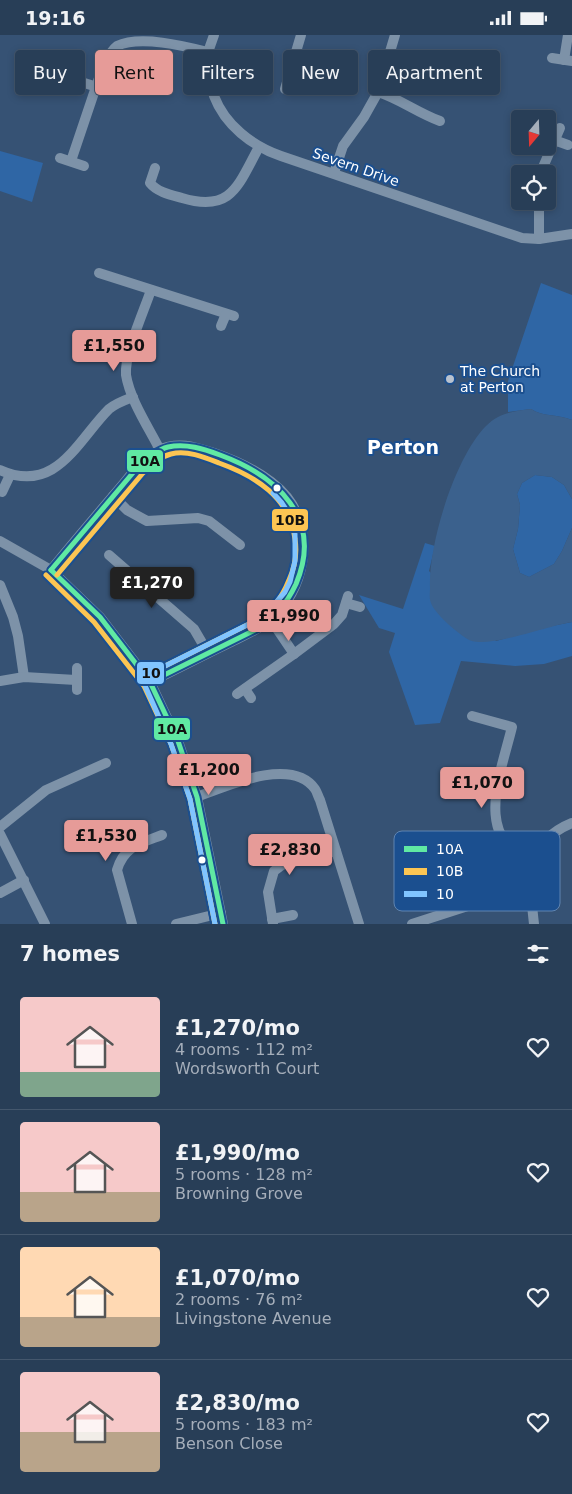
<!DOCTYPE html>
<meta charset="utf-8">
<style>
body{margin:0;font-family:"DejaVu Sans",sans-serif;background:#30455d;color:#f1f3f6;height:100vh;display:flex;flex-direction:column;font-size:19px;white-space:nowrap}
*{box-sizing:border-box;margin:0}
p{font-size:16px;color:#a5aeba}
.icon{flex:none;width:28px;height:28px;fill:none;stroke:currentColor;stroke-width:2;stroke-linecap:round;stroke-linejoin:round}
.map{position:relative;height:889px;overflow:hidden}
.details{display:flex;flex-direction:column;background:#283e57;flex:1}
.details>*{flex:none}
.banner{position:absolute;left:15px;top:15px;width:542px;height:45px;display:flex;gap:10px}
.needle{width:32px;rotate:199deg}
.fabs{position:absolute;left:511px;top:75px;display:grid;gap:10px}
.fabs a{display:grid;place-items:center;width:45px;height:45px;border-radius:5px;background:#283e57;box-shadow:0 2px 8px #0003,0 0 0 1px #44576d;font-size:25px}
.price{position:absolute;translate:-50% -42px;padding:0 11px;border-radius:5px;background:#e69b98;color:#111;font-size:16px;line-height:32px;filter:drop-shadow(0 1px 2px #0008)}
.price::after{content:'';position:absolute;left:50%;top:30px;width:15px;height:11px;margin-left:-8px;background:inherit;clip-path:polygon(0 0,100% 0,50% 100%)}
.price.active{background:#222;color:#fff}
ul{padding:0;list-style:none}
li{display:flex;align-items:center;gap:15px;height:125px;padding:0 20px}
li+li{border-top:1px solid #44576d}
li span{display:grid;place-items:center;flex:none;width:140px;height:100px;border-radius:5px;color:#555}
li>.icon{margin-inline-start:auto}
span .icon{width:60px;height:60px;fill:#fffc;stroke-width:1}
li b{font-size:21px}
h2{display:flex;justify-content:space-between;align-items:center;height:60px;padding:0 20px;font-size:21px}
.tag{padding:0 18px;border-radius:5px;background:#283e57;box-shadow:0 2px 8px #0003,0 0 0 1px #44576d;font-size:18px;line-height:45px}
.tag.active{background:#e69b98;color:#111}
.status{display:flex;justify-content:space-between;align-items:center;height:35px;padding:0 25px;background:#283e57;direction:ltr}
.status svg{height:14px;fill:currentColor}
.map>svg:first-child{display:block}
.green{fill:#2f66a5}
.water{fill:#3b618d}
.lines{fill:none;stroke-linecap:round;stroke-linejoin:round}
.minor{stroke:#7d92a8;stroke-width:10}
.bus-1-casing{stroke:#1b4f8f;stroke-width:9}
.bus-2-casing{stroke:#1b4f8f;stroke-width:9}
.bus-3-casing{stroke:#1b4f8f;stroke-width:9}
.bus-1{stroke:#60e9a3;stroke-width:5}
.bus-2{stroke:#fcc553;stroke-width:5}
.bus-3{stroke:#80c4ff;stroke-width:5}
.poi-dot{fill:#b9c2ce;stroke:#1b4f8f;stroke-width:2}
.bus-dot{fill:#fff;stroke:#1b4f8f;stroke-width:2}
.labels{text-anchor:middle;stroke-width:4;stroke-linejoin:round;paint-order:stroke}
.street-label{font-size:14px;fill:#fff;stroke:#1b4f8f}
.poi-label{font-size:14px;fill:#fff;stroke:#1b4f8f;text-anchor:start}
.district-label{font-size:19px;font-weight:bold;fill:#fff;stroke:#1b4f8f}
.key{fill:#1b4f8f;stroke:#5f84b1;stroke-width:1}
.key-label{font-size:14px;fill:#fff}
.line-badge{stroke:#1b4f8f;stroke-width:2}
.pale-badge-label{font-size:14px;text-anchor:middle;font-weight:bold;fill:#111}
</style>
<div class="status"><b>19:16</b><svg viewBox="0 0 49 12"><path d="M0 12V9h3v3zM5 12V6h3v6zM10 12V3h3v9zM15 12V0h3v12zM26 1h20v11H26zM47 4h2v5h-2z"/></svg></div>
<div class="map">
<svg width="572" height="889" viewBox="0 0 572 889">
<rect width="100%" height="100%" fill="#365274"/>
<g class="green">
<polygon points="0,116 43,128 32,167 0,156"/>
<path d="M541 248 572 260V385C559 379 542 382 531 374L508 377V346Z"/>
<polygon points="535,440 552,442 564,450 572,464 572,493 562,516 554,529 529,542 520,538 513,514 518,494 520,470 517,459 522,448"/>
<polygon points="425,508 435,511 429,536 496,606 537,594 572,587 572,621 544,629 515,631 461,626 440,688 415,690 389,617 395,598 379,593 359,560 403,574"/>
</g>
<path class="water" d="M531 374C542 382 559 379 572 385V464L564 450 552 442 535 440 522 448 517 459 520 470 518 494 513 514 520 538 529 542 554 529 562 516 572 493V587C547 591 493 612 472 606 462 603 434 578 431 568 429 564 430 557 430 553 428 510 455 422 486 391 499 378 514 376 531 374Z"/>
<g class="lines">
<g class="minor">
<path d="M214 0 208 17V23C209 35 210 49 214 61 225 90 252 111 281 121L522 203 539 204 572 199"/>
<polyline points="552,23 572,26"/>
<polyline points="564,25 568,0"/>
<polyline points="40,34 97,52"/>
<polyline points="285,54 301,0"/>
<path d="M378 57C400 64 418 78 440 86"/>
<polyline points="554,105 568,110"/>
<polyline points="60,123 84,131"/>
<path d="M71 126 102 34C106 26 110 16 117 11 140 0 184 11 208 17"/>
<path d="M155 133 150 148C157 157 171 160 182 163 232 178 238 150 259 112"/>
<polyline points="334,138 343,111 364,82 378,57 395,0"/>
<polyline points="540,139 560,93"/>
<polyline points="539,166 539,204"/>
<polyline points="99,238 234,281"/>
<path d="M151 255C144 276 124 320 126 340 130 365 149 393 160 415"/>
<polyline points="221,291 226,279"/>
<path d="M0 435C56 460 77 406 109 374 116 368 125 365 133 362"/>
<polyline points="2,457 10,440"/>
<polyline points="113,461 127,475 147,486 198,483 209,486 240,510"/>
<polyline points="0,506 51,535 100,582 150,647 178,706 197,762 223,889"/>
<polyline points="109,520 194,594 208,618"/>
<path d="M51 535C73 508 96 481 119 454 131 440 142 424 159 415 178 406 195 412 214 418 240 427 269 440 287 462 316 499 304 556 271 585 260 594 244 600 231 607 204 620 177 634 150 647"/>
<polyline points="0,550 13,582 18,601 24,642"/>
<polyline points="346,568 360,572"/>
<polyline points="271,585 294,619"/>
<polyline points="0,646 24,642 76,645"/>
<polyline points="245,654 251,663"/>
<polyline points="77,655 77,633"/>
<polyline points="237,659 294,619 334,589 342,580 348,561"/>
<path d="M472 681 512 692C501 738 471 807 535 827"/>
<path d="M197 762C226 751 292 721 315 754 317 757 318 761 320 765L359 889"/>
<polyline points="0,792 46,755 106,728"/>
<polyline points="0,799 45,889"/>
<polyline points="0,858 24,845"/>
<polyline points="272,884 293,880"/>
<path d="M132 889 117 835C124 811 141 808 162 800"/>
<polyline points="176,889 221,878"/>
<polyline points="273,889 268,857 274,836 282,830 336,816"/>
<polyline points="412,889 474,869"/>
<path d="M534 889C529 845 525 807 572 788"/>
</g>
<defs>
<g id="bus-1">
<path d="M51 535 137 433C146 424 156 415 168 412 186 408 204 414 220 420 277 441 324 483 296 549 287 568 275 584 257 594L150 647"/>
<polyline points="51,535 100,582 150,647 178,706 197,762 223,889"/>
</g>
<g id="bus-2">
<polyline points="46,540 94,587 144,651 171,709 190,764 215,889"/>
<path d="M57 540 143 438C151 430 159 422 171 419 187 415 204 422 219 428 255 441 290 462 295 504 297 517 295 532 289 545 282 563 271 578 253 587L147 640"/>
</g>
<polyline id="bus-3" points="215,889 190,764 171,709 143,646 147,640 249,589 266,579 285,557 290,547 295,526 295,499 291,482 282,468 273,458"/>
</defs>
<use href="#bus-1" class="bus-1-casing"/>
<use href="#bus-2" class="bus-2-casing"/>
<use href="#bus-3" class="bus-3-casing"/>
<use href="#bus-1" class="bus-1"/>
<use href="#bus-2" class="bus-2"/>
<use href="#bus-3" class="bus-3"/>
</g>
<circle class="poi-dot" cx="450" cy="344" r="5"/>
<g class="bus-dot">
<circle cx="277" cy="453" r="4.5"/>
<circle cx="202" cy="825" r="4.5"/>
</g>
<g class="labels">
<g class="street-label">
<text transform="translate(356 132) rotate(19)" y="5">Severn Drive</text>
</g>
<g class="poi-label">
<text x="460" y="341">The Church<tspan x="460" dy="16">at Perton</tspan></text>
</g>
<g class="district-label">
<text x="403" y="419">Perton</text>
</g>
</g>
<rect x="394" y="796" width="166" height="80" rx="8" class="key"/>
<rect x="404" y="811" width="23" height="6" fill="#60e9a3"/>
<rect x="404" y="833" width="23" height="7" fill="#fcc553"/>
<rect x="404" y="856" width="23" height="6" fill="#80c4ff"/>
<g class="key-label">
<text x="436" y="819">10A</text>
<text x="436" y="841">10B</text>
<text x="436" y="864">10</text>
</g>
<g class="line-badge">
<rect x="126" y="414" width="38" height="24" rx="5" fill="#60e9a3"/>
<rect x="271" y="473" width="38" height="24" rx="5" fill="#fcc553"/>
<rect x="136" y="626" width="29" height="24" rx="5" fill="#80c4ff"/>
<rect x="153" y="682" width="38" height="24" rx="5" fill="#60e9a3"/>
</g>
<g class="pale-badge-label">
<text x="145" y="431">10A</text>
<text x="290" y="490">10B</text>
<text x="151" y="643">10</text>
<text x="172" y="699">10A</text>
</g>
</svg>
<div class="fabs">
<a><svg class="needle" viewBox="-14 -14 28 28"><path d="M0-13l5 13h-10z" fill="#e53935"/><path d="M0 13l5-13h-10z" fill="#a5aeba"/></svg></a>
<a><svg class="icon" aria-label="locate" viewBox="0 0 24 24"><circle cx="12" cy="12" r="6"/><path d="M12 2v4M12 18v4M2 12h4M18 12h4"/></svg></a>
</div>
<b class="price" style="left:114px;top:337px">£1,550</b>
<b class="price active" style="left:152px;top:574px">£1,270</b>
<b class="price" style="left:289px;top:607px">£1,990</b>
<b class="price" style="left:209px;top:761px">£1,200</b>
<b class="price" style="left:482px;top:774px">£1,070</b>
<b class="price" style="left:106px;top:827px">£1,530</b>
<b class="price" style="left:290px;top:841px">£2,830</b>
<div class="banner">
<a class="tag">Buy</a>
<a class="tag active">Rent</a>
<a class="tag">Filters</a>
<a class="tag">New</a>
<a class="tag">Apartment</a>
</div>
</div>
<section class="details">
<h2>7 homes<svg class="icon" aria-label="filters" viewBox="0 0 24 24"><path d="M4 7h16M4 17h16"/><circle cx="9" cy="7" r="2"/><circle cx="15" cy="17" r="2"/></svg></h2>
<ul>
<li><span style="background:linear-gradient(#f6c9c9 75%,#7fa58c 0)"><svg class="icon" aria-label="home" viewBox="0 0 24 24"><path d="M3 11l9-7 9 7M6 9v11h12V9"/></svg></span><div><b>£1,270/mo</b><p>4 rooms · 112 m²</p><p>Wordsworth Court</p></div><svg class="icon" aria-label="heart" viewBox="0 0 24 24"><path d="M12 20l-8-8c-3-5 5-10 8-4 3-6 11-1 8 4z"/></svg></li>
<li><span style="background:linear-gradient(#f6c9c9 70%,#b9a48a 0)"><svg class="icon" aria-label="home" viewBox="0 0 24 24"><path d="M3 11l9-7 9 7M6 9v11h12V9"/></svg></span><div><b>£1,990/mo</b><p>5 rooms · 128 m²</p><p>Browning Grove</p></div><svg class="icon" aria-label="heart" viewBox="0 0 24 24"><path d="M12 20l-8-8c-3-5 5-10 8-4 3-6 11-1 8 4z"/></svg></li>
<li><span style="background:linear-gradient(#ffd9b3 70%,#b9a48a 0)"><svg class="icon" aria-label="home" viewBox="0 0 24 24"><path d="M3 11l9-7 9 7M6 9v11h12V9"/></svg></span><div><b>£1,070/mo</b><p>2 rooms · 76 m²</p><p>Livingstone Avenue</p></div><svg class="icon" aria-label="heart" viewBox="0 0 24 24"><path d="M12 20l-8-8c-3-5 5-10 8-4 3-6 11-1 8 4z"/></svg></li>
<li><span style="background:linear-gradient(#f6c9c9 60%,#b9a48a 0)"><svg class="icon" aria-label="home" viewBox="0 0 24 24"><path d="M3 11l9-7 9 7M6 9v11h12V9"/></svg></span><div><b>£2,830/mo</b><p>5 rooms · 183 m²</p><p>Benson Close</p></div><svg class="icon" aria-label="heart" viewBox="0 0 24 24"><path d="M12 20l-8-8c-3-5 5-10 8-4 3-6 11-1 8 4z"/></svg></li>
</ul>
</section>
